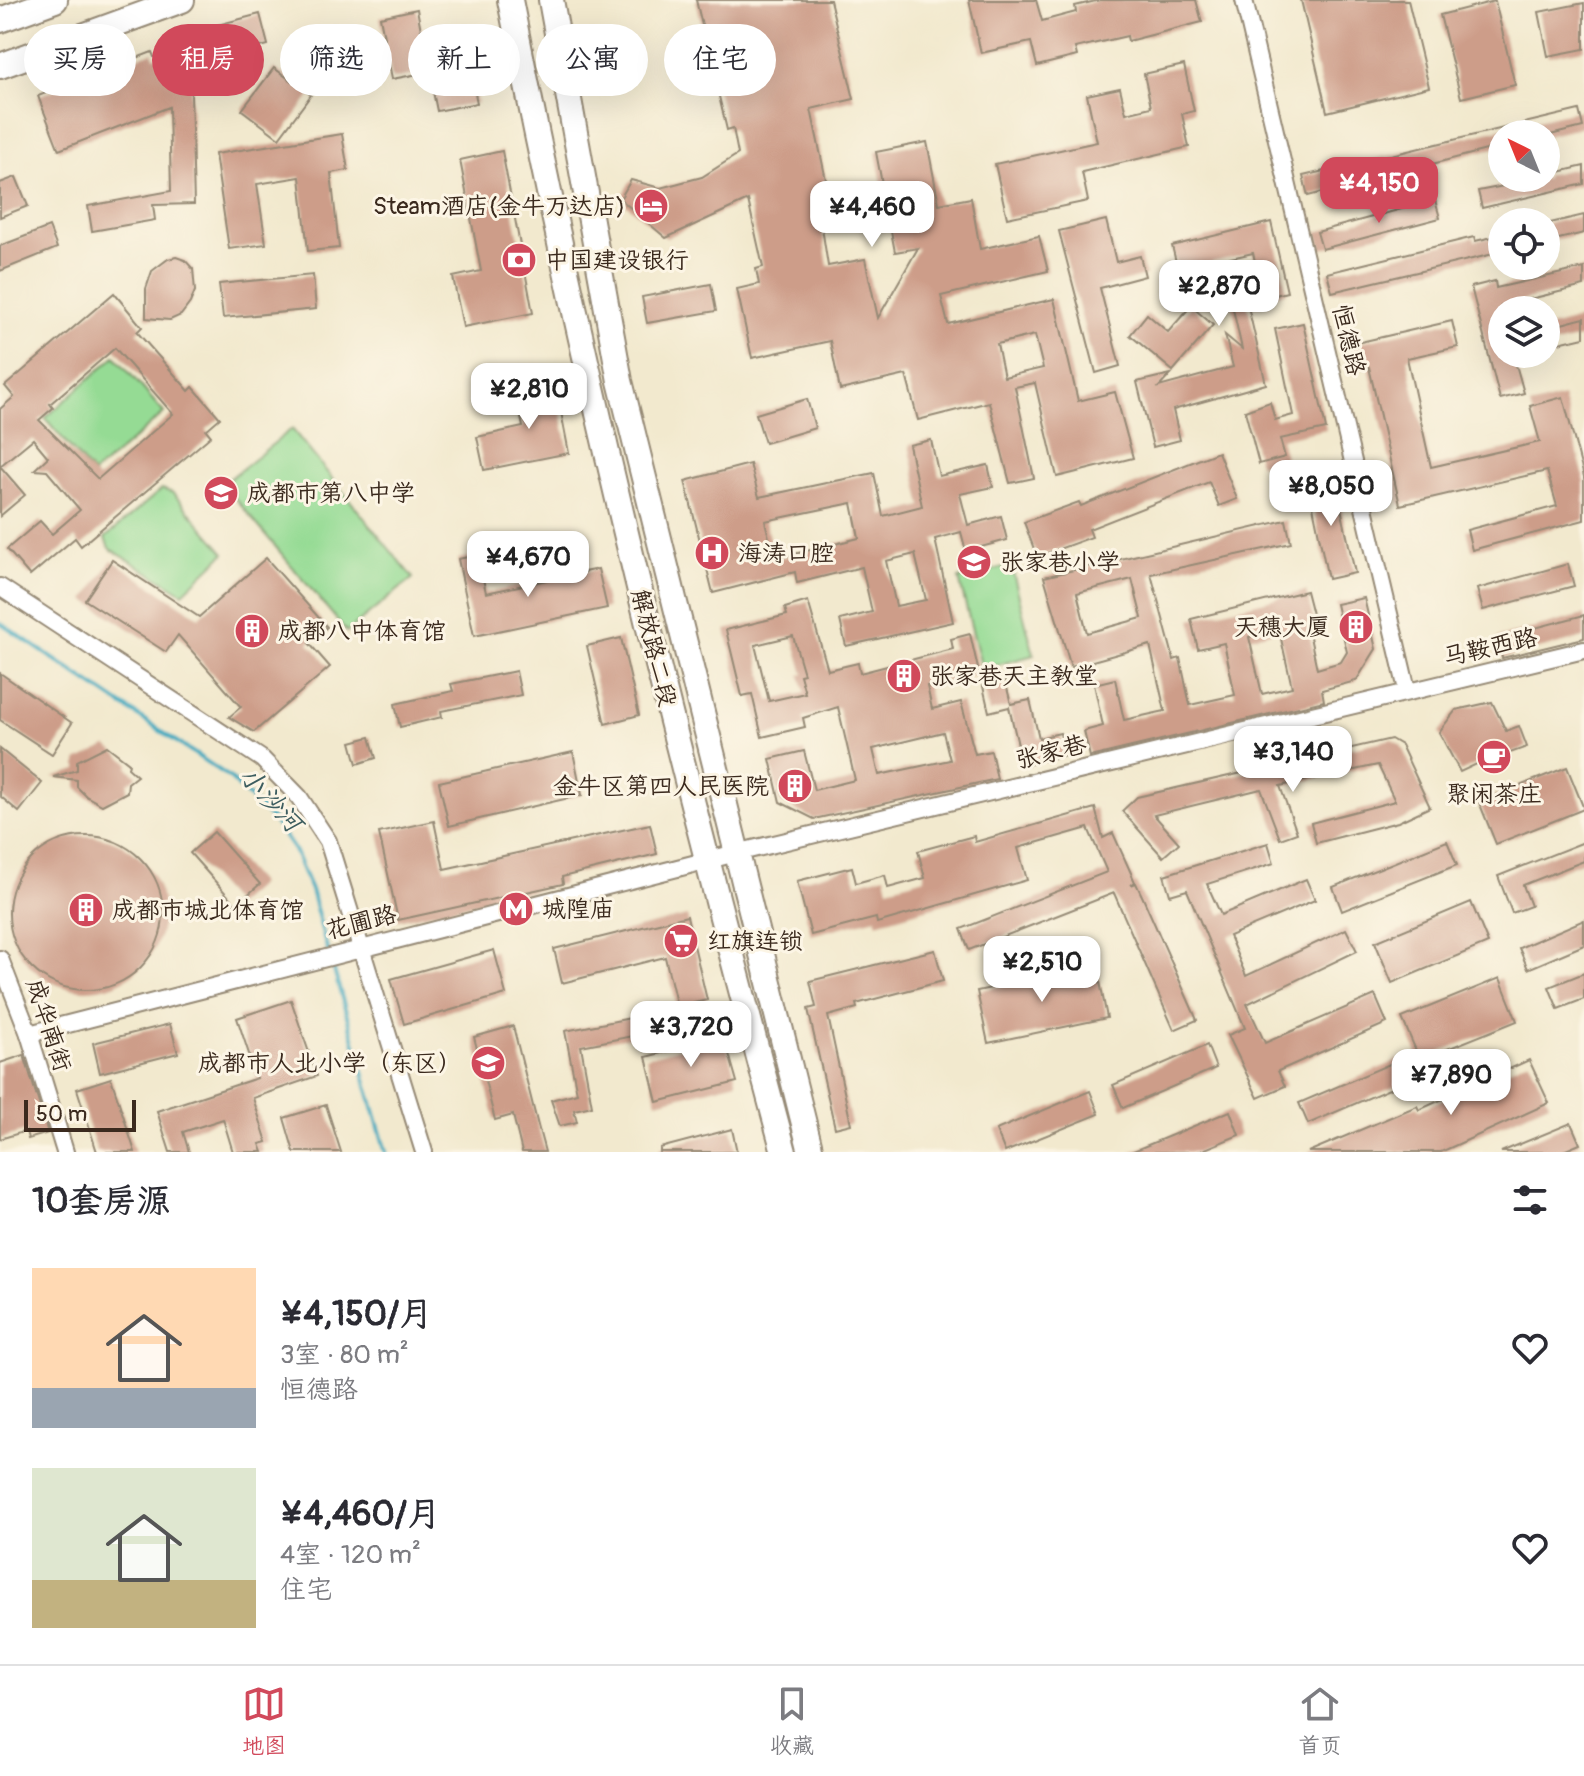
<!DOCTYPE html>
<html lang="zh">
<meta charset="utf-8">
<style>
body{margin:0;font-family:Pangolin,"LXGW WenKai TC",sans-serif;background:#f7f7f7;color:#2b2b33;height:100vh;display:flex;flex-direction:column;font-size:30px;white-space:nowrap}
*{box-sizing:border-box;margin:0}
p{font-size:26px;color:#7c7c81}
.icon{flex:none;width:44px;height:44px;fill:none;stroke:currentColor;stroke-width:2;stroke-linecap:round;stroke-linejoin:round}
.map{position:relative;height:1152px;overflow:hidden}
.details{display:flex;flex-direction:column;background:#fff;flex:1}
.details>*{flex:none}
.banner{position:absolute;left:24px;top:24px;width:800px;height:72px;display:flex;gap:16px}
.needle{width:52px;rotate:317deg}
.tools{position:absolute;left:1488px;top:120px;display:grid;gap:16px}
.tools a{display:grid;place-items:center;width:72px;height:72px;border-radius:50%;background:#fff;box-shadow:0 8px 32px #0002;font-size:40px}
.scale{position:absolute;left:24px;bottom:20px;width:112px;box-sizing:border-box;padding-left:8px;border:4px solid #3b2a1e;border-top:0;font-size:22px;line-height:28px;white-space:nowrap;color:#3b2a1e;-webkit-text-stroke:6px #fcf5e5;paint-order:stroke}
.price{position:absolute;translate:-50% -68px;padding:0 18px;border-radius:16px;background:#fff;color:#222;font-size:26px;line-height:52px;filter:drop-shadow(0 2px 4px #0008)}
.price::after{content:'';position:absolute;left:50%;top:48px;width:24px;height:18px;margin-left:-12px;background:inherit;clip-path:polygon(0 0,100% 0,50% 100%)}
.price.on{background:#d1495b;color:#fff}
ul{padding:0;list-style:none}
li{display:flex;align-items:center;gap:24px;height:200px;padding:0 32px}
li span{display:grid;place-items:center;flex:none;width:224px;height:160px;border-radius:0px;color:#555}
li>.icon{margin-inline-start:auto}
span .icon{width:96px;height:96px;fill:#fffc;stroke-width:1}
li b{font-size:34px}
h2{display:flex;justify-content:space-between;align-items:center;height:96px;padding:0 32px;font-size:34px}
.tag{padding:0 28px;border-radius:36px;background:#fff;box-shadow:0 8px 32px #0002;font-size:28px;line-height:72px}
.tag.on{background:#d1495b;color:#fff}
.dock{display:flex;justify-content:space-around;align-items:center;height:112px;border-top:2px solid #e1e1e2;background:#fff;font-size:22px;color:#7c7c81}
.dock a{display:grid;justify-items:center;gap:4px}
.dock .on{color:#d1495b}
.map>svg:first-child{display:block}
.green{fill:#95db94;stroke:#688259;stroke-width:2}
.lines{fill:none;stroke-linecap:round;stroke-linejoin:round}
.stream{stroke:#40aac0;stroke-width:4}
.building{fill:#cd9d89;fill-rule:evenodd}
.minor-casing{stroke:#968a76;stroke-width:20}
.primary-casing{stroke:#968a76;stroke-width:28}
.minor{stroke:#fff;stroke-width:16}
.primary{stroke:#fff;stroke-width:24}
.labels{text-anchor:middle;stroke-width:6;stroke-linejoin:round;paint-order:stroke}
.poi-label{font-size:24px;fill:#3b2a1e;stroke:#fcf5e5;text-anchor:start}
.street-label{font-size:24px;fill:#3b2a1e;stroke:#fcf5e5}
.water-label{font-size:26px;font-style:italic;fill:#3d5d5f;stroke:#fcf5e5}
</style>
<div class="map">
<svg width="1584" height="1152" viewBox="0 0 1584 1152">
<rect width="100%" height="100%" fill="#fcf5e5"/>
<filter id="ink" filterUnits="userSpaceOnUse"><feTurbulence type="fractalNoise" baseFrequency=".0125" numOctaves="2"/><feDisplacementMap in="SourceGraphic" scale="16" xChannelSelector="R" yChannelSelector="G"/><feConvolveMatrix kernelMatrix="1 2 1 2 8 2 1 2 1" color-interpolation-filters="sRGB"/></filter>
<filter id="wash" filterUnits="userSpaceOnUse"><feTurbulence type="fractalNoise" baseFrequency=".006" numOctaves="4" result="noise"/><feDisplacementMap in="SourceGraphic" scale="32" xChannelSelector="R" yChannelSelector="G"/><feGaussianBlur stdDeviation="1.8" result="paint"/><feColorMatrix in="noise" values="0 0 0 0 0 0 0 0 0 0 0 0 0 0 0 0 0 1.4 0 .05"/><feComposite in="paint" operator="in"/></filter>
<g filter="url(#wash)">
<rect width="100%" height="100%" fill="#f2e9ce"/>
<g class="green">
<polygon points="115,356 164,413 93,474 45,418"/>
<polygon points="292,429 413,578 347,632 223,484"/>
<polygon points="162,489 173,493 225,553 183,593 109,548 105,538"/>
<polygon points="1011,565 1034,655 982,669 959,579"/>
</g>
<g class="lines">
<g class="stream">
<polyline points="0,623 229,777 274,821 294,850 311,890 328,952"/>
<polyline points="331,960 386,1152"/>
</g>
</g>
<g id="blocks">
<g class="building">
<path d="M696 0H830L854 99 811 109 830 199 818 202 828 266 865 259 878 318 918 248 895 252 876 152 927 142 939 204 971 198 980 249 1039 236 1048 271 941 296 948 324 1054 299 1078 401 1115 392 1133 458 1057 477 1035 383 1015 387 1034 478 1010 483 989 402 918 420 906 375 840 390 830 341 752 358 737 289 759 284 756 269 763 267 748 200 666 238 620 199 631 180 660 188 702 177 738 154 733 128 727 130ZM1035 335 1043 368 1004 377 997 344Z"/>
<polygon points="969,0 1036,0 1042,21 1076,12 1075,6 1100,0 1196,0 1202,22 1128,41 1127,36 1075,48 1077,56 1037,66 1031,42 981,53"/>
<polygon points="1301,0 1408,0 1429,87 1327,112"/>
<polygon points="1495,1 1515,85 1461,98 1440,15"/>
<polygon points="1584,3 1584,49 1548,56 1539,12"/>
<polygon points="417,9 426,57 466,49 477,103 437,111 429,72 392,79 380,17"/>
<polygon points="260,14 268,45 198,63 190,32"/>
<polygon points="152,52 154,57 190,56 194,204 153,205 155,220 92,231 88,206 171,191 169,107 59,150 38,96"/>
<polygon points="1184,65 1194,111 1182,114 1189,147 1082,172 1088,201 1007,218 995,164 1097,142 1087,95 1120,88 1126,113 1151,107 1144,74"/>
<polygon points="274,68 311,95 279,138 242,110"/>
<polygon points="1579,110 1583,127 1546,136 1502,134 1502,146 1308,196 1303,176"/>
<polygon points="342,134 348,170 331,173 339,248 308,251 300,177 257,184 266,244 229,249 215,154"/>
<polygon points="502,151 533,313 463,327 453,277 481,271 460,160"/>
<polygon points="1584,166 1584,184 1482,208 1478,191 1546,178 1546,175"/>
<polygon points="16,177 28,206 0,217 0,183"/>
<polygon points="1435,200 1440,218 1322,249 1317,232"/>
<polygon points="1584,215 1584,233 1546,242 1546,224"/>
<polygon points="1106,220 1116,262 1140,256 1145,276 1100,288 1120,366 1096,373 1059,231"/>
<polygon points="1271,222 1287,292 1247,302 1266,384 1173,410 1180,440 1153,447 1137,382 1171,374 1159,387 1233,367 1225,335 1242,349 1231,300 1210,304 1207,289 1259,278 1253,253 1178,270 1172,246"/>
<polygon points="49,227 57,248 0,271 0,246"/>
<polygon points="1502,235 1502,252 1332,292 1327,273 1474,237 1475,241"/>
<polygon points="176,257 185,260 193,269 195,291 190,303 181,315 170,320 146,318 146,289 152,271 168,259"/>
<polygon points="1584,268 1584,286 1501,306 1502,354 1513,354 1524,393 1500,399 1471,287 1495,281 1496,288"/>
<polygon points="313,275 316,309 223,318 219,284"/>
<polygon points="711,284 716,311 647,323 642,297"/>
<path d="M114 293 142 327 137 332 189 391 193 387 220 418 206 430 211 436 81 546 75 538 30 576 7 549 40 521 52 534 80 510 47 471 34 470 48 457 33 439 0 466 25 495 0 516V409L14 397 5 386ZM115 348 173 414 98 479 39 420 53 408 50 404Z"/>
<polygon points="1191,306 1213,325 1173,371 1130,335 1147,314 1168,332"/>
<polygon points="1584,318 1584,337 1546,346 1546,328"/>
<polygon points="1452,321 1458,347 1407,358 1431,467 1540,442 1530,406 1563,397 1584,477 1584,520 1472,550 1467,530 1557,506 1547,471 1400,505 1369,367 1349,371 1343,346"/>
<polygon points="1303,323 1326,429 1280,439 1285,457 1259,464 1245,411 1270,402 1275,420 1293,415 1275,329"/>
<polygon points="555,381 569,453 484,470 477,437 523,427 515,389"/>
<polygon points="807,399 815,428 765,443 756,414"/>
<path d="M931 440 939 476 988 465 993 487 960 494 968 525 1001 516 1007 540 966 551 961 532 935 539 953 622 846 646 840 620 872 612 862 567 797 583 795 572 713 593 685 481 750 464 759 497 874 473 883 516 922 506 909 445ZM852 503 859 538 774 559 765 521ZM915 554 926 600 896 606 886 561Z"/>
<polygon points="1218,452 1237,499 1219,506 1209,482 1089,529 1092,537 1037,557 1024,522 1079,502 1081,506"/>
<polygon points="1334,476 1355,573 1328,579 1308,482"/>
<path d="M1286 520 1291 543 1151 574 1174 660 1180 658 1190 705 1235 695 1224 643 1198 649 1191 619 1306 591 1314 622 1307 623 1317 669 1341 662 1347 652 1336 604 1364 598 1376 649 1356 681 1322 690 1324 701 1090 757 1084 731 1103 726 1094 684 1115 679 1124 720 1165 711 1150 645 1071 667 1044 577ZM1132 579 1142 618 1087 633 1077 593ZM1279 630 1292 687 1262 694 1249 637Z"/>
<polygon points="478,555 486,593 598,569 607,608 474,636 458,559"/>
<polygon points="266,558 327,627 309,643 330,667 254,732 229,717 241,707 178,635 166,652 85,600 112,560 199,617"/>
<polygon points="1568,564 1574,586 1483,610 1477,589"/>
<path d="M808 601 828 670 858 663 860 673 953 649 951 639 970 634 979 673 927 686 932 709 961 702 975 754 991 751 997 779 814 819 780 802 770 759 804 751 814 790 855 780 838 707 803 718 805 727 762 737 752 694 742 696 726 630 787 615 785 608ZM793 636 804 674 800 675 805 693 769 701 755 645ZM943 732 950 760 879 775 873 749Z"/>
<polygon points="1584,615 1584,638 1502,658 1497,638"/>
<polygon points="621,638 639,715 605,724 587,646"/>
<polygon points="516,671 521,695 441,711 442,717 400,727 395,704 453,691 451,684"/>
<polygon points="0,673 72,723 52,754 0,720"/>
<polygon points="1004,676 1011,704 1030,700 1039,738 1060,733 1065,755 1023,766 1009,707 989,712 982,682"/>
<polygon points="1492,702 1506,731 1519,726 1527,747 1499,757 1498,754 1460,772 1439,732 1456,710"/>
<polygon points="370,737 376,758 357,764 351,742"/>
<polygon points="1391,739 1401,745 1430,807 1398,822 1316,843 1311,823 1395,801 1378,765 1280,786 1297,833 1280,839 1261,789 1154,815 1179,843 1163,857 1122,811 1137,797"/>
<polygon points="107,746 129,763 128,768 137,776 128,783 127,792 102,805 86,796 77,787 77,780 53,777 77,770 77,761"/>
<polygon points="0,749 42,783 19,812 0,796"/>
<polygon points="573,752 582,795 449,826 439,782"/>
<polygon points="1567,767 1584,809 1496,844 1479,802"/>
<polygon points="1095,808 1103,838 1113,833 1135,882 1131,885 1136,883 1143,898 1197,1020 1174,1030 1114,893 969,950 961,929 1107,872 1088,828 1018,848 1027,880 877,923 876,918 811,935 797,881 852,867 856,883 885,875 888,888 925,878 918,851 974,836 975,842"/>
<polygon points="434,821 444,869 650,824 657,854 562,877 563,884 398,920 379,833"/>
<polygon points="214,832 260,884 236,905 190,853"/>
<circle cx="86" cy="913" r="77"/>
<polygon points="1447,841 1457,865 1342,911 1333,887"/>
<polygon points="1584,842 1584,861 1523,885 1531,906 1512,913 1498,876"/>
<polygon points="1268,843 1274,863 1207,884 1221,915 1306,879 1315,900 1229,936 1246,976 1346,929 1357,951 1247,1004 1265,1043 1375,995 1387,1023 1278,1071 1285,1086 1258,1098 1228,1035 1245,1028 1187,890 1170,895 1164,875"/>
<polygon points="1471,902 1488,943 1392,983 1375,942"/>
<polygon points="687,916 707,1000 677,1007 665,957 562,983 554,949"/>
<polygon points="1584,920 1584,945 1528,969 1519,948"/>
<polygon points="494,950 506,994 404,1024 391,979"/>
<polygon points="935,950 943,981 856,1004 857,1008 828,1016 851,1124 835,1128 808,1009 816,1007 810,981"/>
<polygon points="1097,966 1107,1018 988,1043 977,991"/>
<polygon points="1584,973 1584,999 1558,1009 1549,987"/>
<polygon points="1500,978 1517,1021 1420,1060 1402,1018"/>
<polygon points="291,1000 317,1076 253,1098 267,1142 260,1144 263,1152 233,1152 223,1119 183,1132 189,1152 170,1152 157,1111 257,1078 237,1018"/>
<polygon points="661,1012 664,1030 581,1046 592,1106 574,1110 577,1122 560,1126 551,1100 577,1093 565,1031"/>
<polygon points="170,1024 178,1053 100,1073 93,1043"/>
<polygon points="513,1026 538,1126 545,1152 522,1152 513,1115 495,1120 474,1037"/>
<polygon points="724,1036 737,1082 657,1102 646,1057"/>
<polygon points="1207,1045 1216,1068 1123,1108 1113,1085"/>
<polygon points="24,1055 48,1133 28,1139 26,1131 0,1139 0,1063"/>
<polygon points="1399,1060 1408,1081 1308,1124 1299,1103"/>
<polygon points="1529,1060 1549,1103 1441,1152 1308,1152 1417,1106 1419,1110"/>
<polygon points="111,1078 135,1152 97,1152 77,1089"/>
<polygon points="1090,1091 1099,1114 1005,1152 996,1130"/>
<polygon points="326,1105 341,1152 294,1152 284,1118"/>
<polygon points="1230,1111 1239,1135 1198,1152 1131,1152"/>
<polygon points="1571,1123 1580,1144 1561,1152 1501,1152"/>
<polygon points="732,1129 737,1152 660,1152 660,1148"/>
</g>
</g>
</g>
<g filter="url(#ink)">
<use href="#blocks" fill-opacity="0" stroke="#968a76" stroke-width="2"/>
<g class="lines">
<defs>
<g id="minor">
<polyline points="1244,0 1407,690"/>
<polyline points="0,587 262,759 299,797 328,841 424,1152"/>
<polyline points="0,959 29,1034 65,1152"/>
<polyline points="29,1034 736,853 1584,650"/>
</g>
<g id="primary">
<path d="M510 0C585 388 682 771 784 1152"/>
<polyline points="551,0 620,381 811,1152"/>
<polyline points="0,20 55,0"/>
<polyline points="0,66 182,0"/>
</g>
</defs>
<use href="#minor" class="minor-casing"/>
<use href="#primary" class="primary-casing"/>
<use href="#minor" class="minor"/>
<use href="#primary" class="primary"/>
</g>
</g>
<defs>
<symbol id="hotel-disc" viewBox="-11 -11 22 22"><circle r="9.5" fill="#d1495b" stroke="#fcf5e5"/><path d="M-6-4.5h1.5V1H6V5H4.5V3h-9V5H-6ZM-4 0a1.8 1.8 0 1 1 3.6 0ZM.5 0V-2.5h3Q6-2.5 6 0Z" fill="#fff"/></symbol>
<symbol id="bank-disc" viewBox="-11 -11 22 22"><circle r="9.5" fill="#d1495b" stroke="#fcf5e5"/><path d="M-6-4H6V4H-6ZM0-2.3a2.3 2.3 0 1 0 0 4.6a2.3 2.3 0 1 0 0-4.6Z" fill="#fff"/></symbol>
<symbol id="school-disc" viewBox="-11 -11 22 22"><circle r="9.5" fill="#d1495b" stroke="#fcf5e5"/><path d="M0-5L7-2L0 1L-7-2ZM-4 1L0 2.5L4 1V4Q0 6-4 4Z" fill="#fff"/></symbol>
<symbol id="hospital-disc" viewBox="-11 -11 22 22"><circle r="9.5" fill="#d1495b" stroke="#fcf5e5"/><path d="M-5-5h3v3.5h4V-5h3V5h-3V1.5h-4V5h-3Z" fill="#fff"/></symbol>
<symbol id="building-disc" viewBox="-11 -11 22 22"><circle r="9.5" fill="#d1495b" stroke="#fcf5e5"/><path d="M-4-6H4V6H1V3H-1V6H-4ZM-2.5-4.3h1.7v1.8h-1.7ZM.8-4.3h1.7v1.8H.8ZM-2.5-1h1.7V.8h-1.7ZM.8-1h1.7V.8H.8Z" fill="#fff"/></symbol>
<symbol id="cafe-disc" viewBox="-11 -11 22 22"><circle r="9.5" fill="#d1495b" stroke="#fcf5e5"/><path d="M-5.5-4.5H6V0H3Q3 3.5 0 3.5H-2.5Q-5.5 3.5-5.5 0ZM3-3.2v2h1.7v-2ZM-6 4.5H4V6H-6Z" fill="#fff"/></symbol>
<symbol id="metro-disc" viewBox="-11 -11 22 22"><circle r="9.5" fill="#d1495b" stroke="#fcf5e5"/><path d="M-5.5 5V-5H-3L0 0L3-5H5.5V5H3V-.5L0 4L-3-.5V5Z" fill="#fff"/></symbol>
<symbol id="supermarket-disc" viewBox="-11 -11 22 22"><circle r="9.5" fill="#d1495b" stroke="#fcf5e5"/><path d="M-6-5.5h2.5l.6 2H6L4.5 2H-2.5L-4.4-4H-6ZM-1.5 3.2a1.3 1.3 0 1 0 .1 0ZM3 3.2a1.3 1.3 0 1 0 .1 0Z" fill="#fff"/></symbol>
</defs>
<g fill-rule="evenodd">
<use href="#hotel-disc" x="631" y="186" width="40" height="40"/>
<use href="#bank-disc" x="499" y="240" width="40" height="40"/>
<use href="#school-disc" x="201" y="473" width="40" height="40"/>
<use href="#hospital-disc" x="692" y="533" width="40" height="40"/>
<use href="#school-disc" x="954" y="542" width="40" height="40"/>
<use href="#building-disc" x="1336" y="607" width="40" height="40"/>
<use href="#building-disc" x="232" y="611" width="40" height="40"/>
<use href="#building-disc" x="884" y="656" width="40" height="40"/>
<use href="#cafe-disc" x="1474" y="737" width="40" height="40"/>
<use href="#building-disc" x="775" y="766" width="40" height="40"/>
<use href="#metro-disc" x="496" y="889" width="40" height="40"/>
<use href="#building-disc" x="66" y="890" width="40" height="40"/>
<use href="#supermarket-disc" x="661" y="921" width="40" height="40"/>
<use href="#school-disc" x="468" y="1043" width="40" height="40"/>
</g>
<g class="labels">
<g class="poi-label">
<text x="625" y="214" text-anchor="end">Steam酒店(金牛万达店)</text>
<text x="545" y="268">中国建设银行</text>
<text x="247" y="501">成都市第八中学</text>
<text x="738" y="561">海涛口腔</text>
<text x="1000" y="570">张家巷小学</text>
<text x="1330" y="635" text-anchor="end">天穗大厦</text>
<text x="278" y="639">成都八中体育馆</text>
<text x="930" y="684">张家巷天主教堂</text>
<text x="769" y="794" text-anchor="end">金牛区第四人民医院</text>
<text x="1494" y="802" text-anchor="middle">聚闲茶庄</text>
<text x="542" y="917">城隍庙</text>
<text x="112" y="918">成都市城北体育馆</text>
<text x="707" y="949">红旗连锁</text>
<text x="462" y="1071" text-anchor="end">成都市人北小学（东区）</text>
</g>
<g class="street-label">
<text transform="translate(1349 340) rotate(77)" y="8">恒德路</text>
<text transform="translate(1490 647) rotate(-13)" y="8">马鞍西路</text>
<text transform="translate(654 648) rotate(76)" y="8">解放路二段</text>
<text transform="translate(1051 752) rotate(-14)" y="8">张家巷</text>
<text transform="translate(361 922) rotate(-14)" y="8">花圃路</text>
<text transform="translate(49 1025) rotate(72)" y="8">成华南街</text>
</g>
<g class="water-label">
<text transform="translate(271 799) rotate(47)" y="9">小沙河</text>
</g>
</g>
</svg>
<div class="tools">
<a><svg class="needle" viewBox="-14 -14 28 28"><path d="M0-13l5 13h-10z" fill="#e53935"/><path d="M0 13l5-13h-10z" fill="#7c7c81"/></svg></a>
<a><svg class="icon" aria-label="locate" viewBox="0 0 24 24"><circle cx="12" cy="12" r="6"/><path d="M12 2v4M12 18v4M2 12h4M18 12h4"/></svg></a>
<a><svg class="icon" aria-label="layers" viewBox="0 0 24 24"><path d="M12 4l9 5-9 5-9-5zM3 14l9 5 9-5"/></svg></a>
</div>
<div class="scale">50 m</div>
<b class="price on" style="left:1379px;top:225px">¥4,150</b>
<b class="price" style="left:872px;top:249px">¥4,460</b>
<b class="price" style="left:1219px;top:328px">¥2,870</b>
<b class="price" style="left:529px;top:431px">¥2,810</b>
<b class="price" style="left:1331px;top:528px">¥8,050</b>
<b class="price" style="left:528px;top:599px">¥4,670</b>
<b class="price" style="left:1293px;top:794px">¥3,140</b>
<b class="price" style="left:1042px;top:1004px">¥2,510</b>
<b class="price" style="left:691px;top:1069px">¥3,720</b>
<b class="price" style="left:1451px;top:1117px">¥7,890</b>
<div class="banner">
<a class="tag">买房</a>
<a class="tag on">租房</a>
<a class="tag">筛选</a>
<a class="tag">新上</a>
<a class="tag">公寓</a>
<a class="tag">住宅</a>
</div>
</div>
<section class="details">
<h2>10套房源<svg class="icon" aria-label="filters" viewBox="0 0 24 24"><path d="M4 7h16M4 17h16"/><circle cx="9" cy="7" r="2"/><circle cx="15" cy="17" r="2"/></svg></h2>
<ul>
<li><span style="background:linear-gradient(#ffd9b3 75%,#9aa5b1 0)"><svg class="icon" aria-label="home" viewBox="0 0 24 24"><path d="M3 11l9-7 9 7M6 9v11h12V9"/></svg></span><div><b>¥4,150/月</b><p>3室 · 80 m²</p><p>恒德路</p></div><svg class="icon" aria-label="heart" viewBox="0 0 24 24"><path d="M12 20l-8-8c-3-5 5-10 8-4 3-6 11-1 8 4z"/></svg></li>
<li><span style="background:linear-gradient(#dfe7d0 70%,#c2b280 0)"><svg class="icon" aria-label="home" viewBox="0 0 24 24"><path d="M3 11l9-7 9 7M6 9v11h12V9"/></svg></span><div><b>¥4,460/月</b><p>4室 · 120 m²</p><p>住宅</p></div><svg class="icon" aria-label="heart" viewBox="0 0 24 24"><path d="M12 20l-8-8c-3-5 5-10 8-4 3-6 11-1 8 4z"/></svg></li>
</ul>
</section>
<nav class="dock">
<a class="on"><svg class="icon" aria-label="map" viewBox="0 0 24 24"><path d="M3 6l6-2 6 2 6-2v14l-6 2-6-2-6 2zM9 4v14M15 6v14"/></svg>地图</a>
<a><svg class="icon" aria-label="saved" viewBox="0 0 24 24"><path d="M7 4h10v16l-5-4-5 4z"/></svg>收藏</a>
<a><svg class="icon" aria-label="home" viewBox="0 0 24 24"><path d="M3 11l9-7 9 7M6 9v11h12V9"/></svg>首页</a>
</nav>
